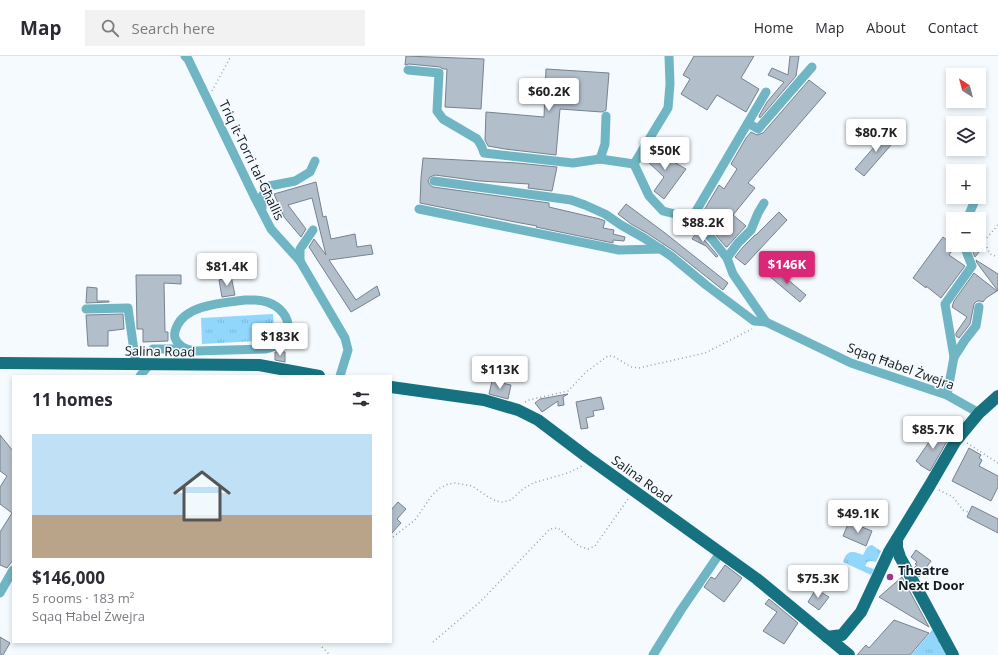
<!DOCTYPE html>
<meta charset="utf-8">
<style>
body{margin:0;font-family:"Open Sans",sans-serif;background:#f2f2f3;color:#2b2b33;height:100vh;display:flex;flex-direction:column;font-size:15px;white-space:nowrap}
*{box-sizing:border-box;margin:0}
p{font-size:13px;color:#7c7c81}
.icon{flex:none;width:22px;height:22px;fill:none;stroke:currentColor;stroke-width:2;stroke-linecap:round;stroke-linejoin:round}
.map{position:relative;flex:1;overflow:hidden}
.panel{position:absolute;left:12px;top:319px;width:380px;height:268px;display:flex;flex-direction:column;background:#fff;border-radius:0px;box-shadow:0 2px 6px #0003}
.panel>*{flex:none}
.needle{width:26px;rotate:324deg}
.controls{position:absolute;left:946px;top:12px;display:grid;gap:8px}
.controls a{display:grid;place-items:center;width:40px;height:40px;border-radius:0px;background:#fff;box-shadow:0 2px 6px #0003;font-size:20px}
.price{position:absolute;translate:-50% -34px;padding:0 9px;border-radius:4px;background:#fff;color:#222;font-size:13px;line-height:26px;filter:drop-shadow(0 1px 2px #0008)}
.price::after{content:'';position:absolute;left:50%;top:24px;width:12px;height:9px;margin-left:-6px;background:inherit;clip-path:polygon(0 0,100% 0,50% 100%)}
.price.selected{background:#db2777;color:#fff}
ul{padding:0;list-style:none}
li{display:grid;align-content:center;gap:8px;height:212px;padding:0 20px}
li span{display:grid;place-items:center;height:124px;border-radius:0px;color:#555}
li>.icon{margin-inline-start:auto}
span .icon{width:72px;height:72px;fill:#fffc;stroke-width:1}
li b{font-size:17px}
h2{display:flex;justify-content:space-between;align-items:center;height:48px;padding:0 20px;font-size:17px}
header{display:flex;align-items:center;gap:24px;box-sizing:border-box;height:56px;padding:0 20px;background:#fff;border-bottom:1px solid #e1e1e2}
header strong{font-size:19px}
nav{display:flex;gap:22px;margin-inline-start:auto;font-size:14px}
.search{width:280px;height:36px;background:#f2f2f3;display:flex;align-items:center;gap:10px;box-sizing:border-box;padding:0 14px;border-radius:0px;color:#7c7c81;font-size:15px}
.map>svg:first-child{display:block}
.grass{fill:url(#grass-tufts)}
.building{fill:#b3becb;stroke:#77828e}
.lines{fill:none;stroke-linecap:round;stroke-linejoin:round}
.path{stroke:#9aa0a3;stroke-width:1.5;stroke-dasharray:1 3;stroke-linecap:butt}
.minor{stroke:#6fb5c3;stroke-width:9}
.major{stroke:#167281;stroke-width:12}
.poi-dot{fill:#9f3496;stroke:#f4fafe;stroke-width:1.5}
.labels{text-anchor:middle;stroke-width:3;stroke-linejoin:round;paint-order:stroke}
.street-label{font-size:13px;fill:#12181b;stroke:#f4fafe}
.poi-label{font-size:13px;font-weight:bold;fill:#12181b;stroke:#f4fafe;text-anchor:start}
</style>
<header>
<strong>Map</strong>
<div class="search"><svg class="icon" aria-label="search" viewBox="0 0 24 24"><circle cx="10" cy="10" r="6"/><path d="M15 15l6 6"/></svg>Search here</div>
<nav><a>Home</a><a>Map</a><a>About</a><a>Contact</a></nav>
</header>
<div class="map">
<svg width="998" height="599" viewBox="0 0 998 599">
<defs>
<pattern id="grass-tufts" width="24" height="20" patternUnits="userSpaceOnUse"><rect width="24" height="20" fill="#91d7fc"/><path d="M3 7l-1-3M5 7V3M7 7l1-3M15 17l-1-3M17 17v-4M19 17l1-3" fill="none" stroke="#7cb8d7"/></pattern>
</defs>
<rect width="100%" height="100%" fill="#f4fafe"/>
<g class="grass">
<polygon points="273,258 275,284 202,288 201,262"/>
<path d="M872 489 881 495 876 506 871 505 867 506 865 510 874 513 871 519 843 506C847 493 853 495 863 499 866 494 866 490 872 489Z"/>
<polygon points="935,571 949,599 911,599"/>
</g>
<g class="building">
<polygon points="406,0 484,3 481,53 445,51 447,13 443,13 440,11 409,8 405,9"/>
<polygon points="694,0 754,0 741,22 759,33 746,56 717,39 707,54 681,38 690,23 683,19"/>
<polygon points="790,0 799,0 796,20 760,62 759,60 767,46 784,26 768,19 772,12 788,19"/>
<polygon points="546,13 609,17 606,54 602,56 560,53 556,99 505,93 488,90 485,84 486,56 544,61"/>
<polygon points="809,24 826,37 748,127 755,132 733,159 746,170 734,183 727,191 726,191 716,179 704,166 705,165 700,161 719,129 724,133 737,113 731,108 746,82 751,76 757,79 763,77"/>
<polygon points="889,74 898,81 864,120 855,113"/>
<polygon points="656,91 672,105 686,113 664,143 654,135 664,121 645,103"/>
<polygon points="423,102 517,107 557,111 552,135 528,132 529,128 480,125 435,119 430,121 428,125 430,129 433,131 549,147 549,151 600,163 605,165 603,172 614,174 613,178 625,181 624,185 613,184 613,187 536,171 537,170 515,166 420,147 421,122"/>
<polygon points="316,126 323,161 326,160 331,183 355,178 357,191 371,189 373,198 329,204 356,244 377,230 380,239 351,256 309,191 314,183 326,199 312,142 288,149 306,173 301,181 284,161 274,138"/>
<polygon points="626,148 665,177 728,227 723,234 674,195 647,177 631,168 618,158"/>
<polygon points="779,156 787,164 745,209 735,201 743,191 755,179 756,179"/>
<polygon points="697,176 707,187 718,200 716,201 706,190 692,183"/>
<polygon points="943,181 955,190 949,199 965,210 941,242 926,230 926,232 913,222"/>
<polygon points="981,183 984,190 975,201 972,194 976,189 979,189 979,186"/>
<polygon points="976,204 998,218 998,235 977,207"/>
<polygon points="774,212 806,239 800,246 768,219"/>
<polygon points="974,217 997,235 986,242 983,246 980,245 977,245 974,248 970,268 959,282 956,280 956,277 967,261 952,251 954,245"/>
<polygon points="136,219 181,219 181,228 164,227 165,276 168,276 168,285 143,286 143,273 137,273 137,271"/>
<polygon points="231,220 235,239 222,241 219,224"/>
<polygon points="87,231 97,232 97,245 109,245 109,246 86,247"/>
<polygon points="123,258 124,273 108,275 108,290 88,290 86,259"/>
<polygon points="275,296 285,296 285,306 275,304"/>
<polygon points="492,325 511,329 508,343 489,338"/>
<polygon points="568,338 563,341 564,349 558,350 558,345 542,356 535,347 540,343"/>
<polygon points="601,341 604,353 593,355 594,360 586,362 588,372 581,373 576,346"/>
<polygon points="939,373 950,380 930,415 920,409 920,408 916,405 936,376"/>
<polygon points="0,379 13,395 13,504 7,512 0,509 0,476 12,457 0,448 0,431 7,420 0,415"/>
<polygon points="969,392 981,399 979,402 982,404 979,410 998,420 998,431 991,445 952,425"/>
<polygon points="398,446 406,453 397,463 401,467 391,478 391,454"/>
<polygon points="972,450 998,463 998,477 967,461"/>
<polygon points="849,466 872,475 866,490 843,480"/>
<polygon points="916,494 931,505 919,521 914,512 917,509 915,508 917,506 911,501"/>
<polygon points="725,509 742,522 724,546 704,531 711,521 715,523"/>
<polygon points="902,521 929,571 879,541"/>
<polygon points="816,533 829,541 819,554 808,546"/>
<polygon points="769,543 798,567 784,588 763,575 777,556 765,548"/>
<polygon points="894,564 929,577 910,599 857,599 866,589 869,592"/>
<polygon points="0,581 10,587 3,599 0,599"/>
</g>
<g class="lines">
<g class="path">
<polyline points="212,35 231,0"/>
<polyline points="998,169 984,185 990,198 998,201"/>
<polyline points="525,346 529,344 568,335 586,316 605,302 608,300 613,300 631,311 639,312 705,297 752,273"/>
<polyline points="967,387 998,407"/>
<polyline points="939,434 953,441 963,454 968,456"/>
<polyline points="393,481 415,464 432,439 440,432 448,428 455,427 472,430 490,442 496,445 502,446 511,444 523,433 533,427 568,417 582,410"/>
<polyline points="433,586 480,546 550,473 558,472 579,490 588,493 595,490 628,443"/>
<polyline points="322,591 330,599"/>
</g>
<g class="minor">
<polyline points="185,0 188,3 255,142 271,173 300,205 345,282 348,294 340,320"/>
<polyline points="669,0 670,28 668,52 634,108 649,140 663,155 692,162 712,183 727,202 733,218 766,266 851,307 947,339 979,357"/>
<polyline points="408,14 439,17 437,55 443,63 477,83 481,89 484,97 573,107 600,103 634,108"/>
<polyline points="748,67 758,73 812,11"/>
<polyline points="600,103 605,88 606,60"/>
<polyline points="434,125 571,144 585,149 605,158 621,169 644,182 671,200 706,229 754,265 766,266"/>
<polyline points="262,153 262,140 269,130 295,125 310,116 315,105"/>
<polyline points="419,153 619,194 661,193"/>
<polyline points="692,162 766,36"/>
<polyline points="967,163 976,142"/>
<polyline points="727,202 738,187 751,174 758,157 764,147"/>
<polyline points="300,205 300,193 313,174"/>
<path d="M245 244C252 244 259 243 267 246 294 255 297 287 265 293L195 295C187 294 178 290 175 282 174 278 175 274 177 270 187 248 224 247 245 244Z"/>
<polyline points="86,253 128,252 136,309"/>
<polyline points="153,293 186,293"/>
<polyline points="954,301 965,284 976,270 979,251"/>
<polyline points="140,320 149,309"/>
<polyline points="947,339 954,301 945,248 972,210 968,200 964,189"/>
<polyline points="0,537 13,514"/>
<polyline points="653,599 681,554 720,497"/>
</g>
<g class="major">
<polyline points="0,307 259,309 319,320"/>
<polyline points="391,331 484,344 518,354 538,364 587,401 757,523 849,599"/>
<polyline points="897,483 897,492 900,501 953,599"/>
<polyline points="827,581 842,579 861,556 889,496 930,429 955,386 979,357 998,340"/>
</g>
</g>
<circle class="poi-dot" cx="890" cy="521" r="4"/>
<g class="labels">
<g class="street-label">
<text transform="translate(252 104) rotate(64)" y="5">Triq it-Torri tal-Għallis</text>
<text transform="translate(160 295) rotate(1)" y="5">Salina Road</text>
<text transform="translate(901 310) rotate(20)" y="5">Sqaq Ħabel Żwejra</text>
<text transform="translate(642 423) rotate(36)" y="5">Salina Road</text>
</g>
<g class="poi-label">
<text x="898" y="519">Theatre<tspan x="898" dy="15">Next Door</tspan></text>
</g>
</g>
</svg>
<div class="controls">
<a><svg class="needle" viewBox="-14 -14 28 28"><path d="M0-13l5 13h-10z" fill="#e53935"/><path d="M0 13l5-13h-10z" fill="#7c7c81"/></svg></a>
<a><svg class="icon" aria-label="layers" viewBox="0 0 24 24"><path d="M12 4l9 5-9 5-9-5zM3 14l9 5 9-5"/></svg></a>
<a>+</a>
<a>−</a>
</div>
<b class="price" style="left:549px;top:56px">$60.2K</b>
<b class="price" style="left:876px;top:97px">$80.7K</b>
<b class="price" style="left:665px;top:115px">$50K</b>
<b class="price" style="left:703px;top:187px">$88.2K</b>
<b class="price selected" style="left:787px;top:229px">$146K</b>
<b class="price" style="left:227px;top:231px">$81.4K</b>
<b class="price" style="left:280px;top:301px">$183K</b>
<b class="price" style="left:500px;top:334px">$113K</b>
<b class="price" style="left:933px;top:394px">$85.7K</b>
<b class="price" style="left:858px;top:478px">$49.1K</b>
<b class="price" style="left:818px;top:543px">$75.3K</b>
<section class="panel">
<h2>11 homes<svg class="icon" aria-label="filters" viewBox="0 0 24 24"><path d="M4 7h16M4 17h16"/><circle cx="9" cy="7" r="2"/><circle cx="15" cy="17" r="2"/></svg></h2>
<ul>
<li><span style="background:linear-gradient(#bfe0f5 65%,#b9a48a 0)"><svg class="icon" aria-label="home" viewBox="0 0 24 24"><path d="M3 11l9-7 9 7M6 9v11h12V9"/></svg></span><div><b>$146,000</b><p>5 rooms · 183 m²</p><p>Sqaq Ħabel Żwejra</p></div></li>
</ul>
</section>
</div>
